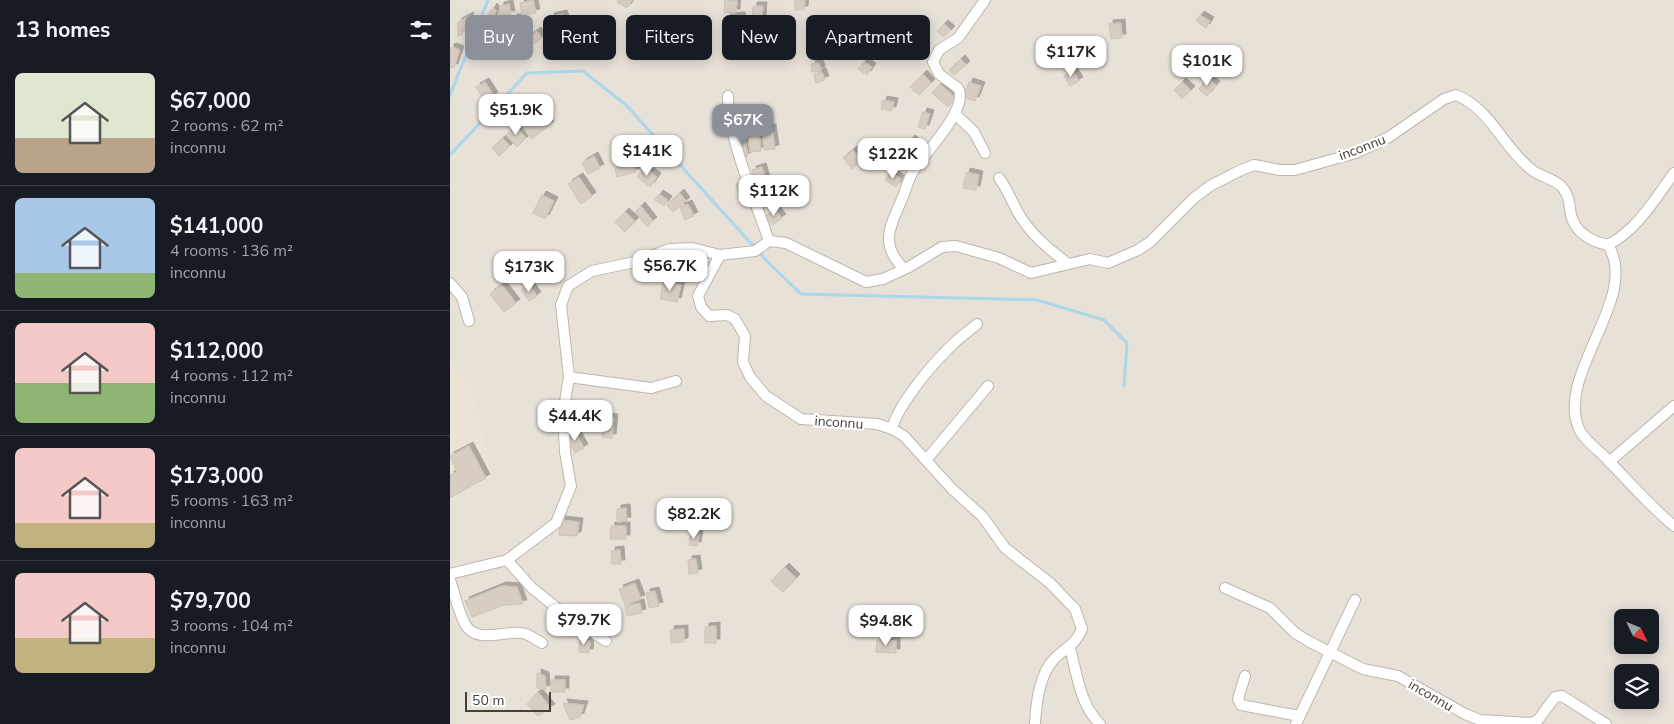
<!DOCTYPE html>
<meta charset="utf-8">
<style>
body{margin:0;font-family:"Nunito Sans",sans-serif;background:#242831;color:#f1f3f6;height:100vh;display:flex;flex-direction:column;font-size:19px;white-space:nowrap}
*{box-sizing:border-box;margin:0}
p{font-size:16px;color:#9ea1a6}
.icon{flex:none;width:28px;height:28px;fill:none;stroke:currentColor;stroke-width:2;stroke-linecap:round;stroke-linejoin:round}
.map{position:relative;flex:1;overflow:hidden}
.side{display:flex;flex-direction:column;background:#171b24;width:450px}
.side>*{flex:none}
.hud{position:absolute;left:15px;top:15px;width:475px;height:45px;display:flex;gap:10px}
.needle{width:32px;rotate:133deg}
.fabs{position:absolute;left:1164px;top:609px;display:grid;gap:10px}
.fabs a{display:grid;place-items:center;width:45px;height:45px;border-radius:8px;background:#171b24;box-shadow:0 2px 12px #0003;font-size:25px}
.scale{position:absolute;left:15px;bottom:12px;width:86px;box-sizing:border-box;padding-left:5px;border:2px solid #474038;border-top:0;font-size:14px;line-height:18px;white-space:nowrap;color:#474038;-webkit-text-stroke:4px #fff;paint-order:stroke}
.price{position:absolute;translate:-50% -42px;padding:0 11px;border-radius:10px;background:#fff;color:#222;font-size:16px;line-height:32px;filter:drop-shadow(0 1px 2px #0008)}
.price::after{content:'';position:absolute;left:50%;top:30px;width:15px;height:11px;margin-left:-8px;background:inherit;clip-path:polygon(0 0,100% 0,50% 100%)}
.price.active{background:#8c9099;color:#fff}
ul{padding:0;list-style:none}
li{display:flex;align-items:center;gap:15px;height:125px;padding:0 15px}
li+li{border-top:1px solid #363941}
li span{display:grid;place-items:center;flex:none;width:140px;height:100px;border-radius:8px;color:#555}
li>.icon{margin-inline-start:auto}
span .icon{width:60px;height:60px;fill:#fffc;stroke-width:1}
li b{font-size:21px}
h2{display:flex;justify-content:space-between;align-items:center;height:60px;padding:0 15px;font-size:21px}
.chip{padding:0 18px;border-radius:8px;background:#171b24;box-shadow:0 2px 12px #0003;font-size:18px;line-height:45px}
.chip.active{background:#8c9099;color:#fff}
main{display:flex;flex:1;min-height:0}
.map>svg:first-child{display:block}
.residential{fill:#e7e1d8;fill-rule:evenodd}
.education{fill:#ebe3d5}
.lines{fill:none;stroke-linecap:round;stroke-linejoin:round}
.stream{stroke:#abd7eb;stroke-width:3}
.building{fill:#d7cdc3;stroke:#cfc2b4;filter:url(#shadow)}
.minor-casing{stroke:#beb6ad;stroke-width:12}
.minor{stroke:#fff;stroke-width:10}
.labels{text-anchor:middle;stroke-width:4.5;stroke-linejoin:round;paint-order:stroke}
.street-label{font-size:14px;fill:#474038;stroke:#fff}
</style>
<main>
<section class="side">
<h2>13 homes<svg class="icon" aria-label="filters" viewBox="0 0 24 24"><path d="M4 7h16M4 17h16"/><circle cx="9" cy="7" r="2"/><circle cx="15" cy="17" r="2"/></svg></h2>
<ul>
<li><span style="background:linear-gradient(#dfe7d0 65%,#b9a48a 0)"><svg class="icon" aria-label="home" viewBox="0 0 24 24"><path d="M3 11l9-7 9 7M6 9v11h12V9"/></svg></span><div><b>$67,000</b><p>2 rooms · 62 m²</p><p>inconnu</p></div></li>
<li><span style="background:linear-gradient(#a9c7e8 75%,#8fb573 0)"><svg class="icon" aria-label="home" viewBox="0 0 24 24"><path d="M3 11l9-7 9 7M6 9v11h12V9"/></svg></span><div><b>$141,000</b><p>4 rooms · 136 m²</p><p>inconnu</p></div></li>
<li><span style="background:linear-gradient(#f6c9c9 60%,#8fb573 0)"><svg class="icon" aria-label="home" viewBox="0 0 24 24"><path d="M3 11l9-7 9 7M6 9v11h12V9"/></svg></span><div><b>$112,000</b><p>4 rooms · 112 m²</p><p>inconnu</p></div></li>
<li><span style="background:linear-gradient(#f6c9c9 75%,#c2b280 0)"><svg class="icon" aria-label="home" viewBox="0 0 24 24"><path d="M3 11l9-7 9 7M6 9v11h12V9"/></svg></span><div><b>$173,000</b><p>5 rooms · 163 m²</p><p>inconnu</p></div></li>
<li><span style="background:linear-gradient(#f6c9c9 65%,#c2b280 0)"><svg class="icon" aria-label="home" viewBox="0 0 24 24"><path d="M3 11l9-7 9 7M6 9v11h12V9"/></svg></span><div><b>$79,700</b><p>3 rooms · 104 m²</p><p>inconnu</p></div></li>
</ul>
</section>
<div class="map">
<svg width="1224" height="724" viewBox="0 0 1224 724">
<defs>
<filter id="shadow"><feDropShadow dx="4" dy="-4" stdDeviation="0" flood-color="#0004"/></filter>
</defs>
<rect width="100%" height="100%" fill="#f4f0ea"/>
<path class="residential" d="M0 0H1224V724H0ZM1172 618H1200V645H1172ZM1172 672H1200V700H1172Z"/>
<polygon class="education" points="0,364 22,384 43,477 0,501"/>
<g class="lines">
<g class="stream">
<polyline points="0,95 38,0"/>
<polyline points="0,155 77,73 133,71 176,105 317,261 351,294 587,300 654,320 677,343 674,386"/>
</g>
</g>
<g class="building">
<polygon points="83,0 86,13 72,15 70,3"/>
<polygon points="168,0 182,0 177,8 167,2"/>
<polygon points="275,0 287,1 286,13 274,12"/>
<polygon points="345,0 355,0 354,10 345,10"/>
<polygon points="59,4 61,15 49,14 50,6"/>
<polygon points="303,6 313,6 312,19 302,19"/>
<polygon points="43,7 46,11 40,28 33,24"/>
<polygon points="113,14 116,23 103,27 100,17"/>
<polygon points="750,15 760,21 756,28 746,21"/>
<polygon points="20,16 12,34 8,36 8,22"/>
<polygon points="291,16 292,24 277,25 276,17"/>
<polygon points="63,18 70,18 73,30 60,32"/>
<polygon points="671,23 672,38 661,39 659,24"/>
<polygon points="494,24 501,30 494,37 487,31"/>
<polygon points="306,26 316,26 316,39 305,38"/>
<polygon points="429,27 433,39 422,43 418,31"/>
<polygon points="87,31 92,38 83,44 79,37"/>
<polygon points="46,33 51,40 39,53 29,43 30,38"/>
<polygon points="396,35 404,43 397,50 389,41"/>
<polygon points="3,47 10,50 4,68 0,67 0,48"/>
<polygon points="511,59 516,65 504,75 499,70"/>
<polygon points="414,62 422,67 417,75 408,69"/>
<polygon points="369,63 371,71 362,72 361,64"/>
<polygon points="623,71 629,81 620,86 614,76"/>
<polygon points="372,72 375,80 366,83 364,74"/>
<polygon points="473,74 481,83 469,95 460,87"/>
<polygon points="758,78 766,85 757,96 749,89"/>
<polygon points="35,82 44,96 35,101 26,87"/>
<polygon points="519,82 531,86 525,101 513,97"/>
<polygon points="732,82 741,90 732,99 724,90"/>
<polygon points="490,84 506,98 498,107 482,93"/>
<polygon points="433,100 444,102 442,111 431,109"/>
<polygon points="473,112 480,114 475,129 468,127"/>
<polygon points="92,113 100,125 81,139 73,127"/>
<polygon points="295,114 296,131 286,132 284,115"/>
<polygon points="65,126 76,138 67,147 56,135"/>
<polygon points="322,128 325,149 314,150 312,129"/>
<polygon points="309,133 311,151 300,152 298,134"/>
<polygon points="294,134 298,156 292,158 288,135"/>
<polygon points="53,138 60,146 49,156 42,148"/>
<polygon points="461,139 470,146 464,152 456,145"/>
<polygon points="403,150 412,160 402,169 393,158"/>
<polygon points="144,156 150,168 138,174 132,163"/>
<polygon points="184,163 186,172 167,177 165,168"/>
<polygon points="194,167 207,177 200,187 187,177"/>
<polygon points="312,167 316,180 305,183 302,170"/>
<polygon points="440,172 451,179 446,187 435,180"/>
<polygon points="516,172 529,175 526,190 513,188"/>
<polygon points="129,177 142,196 131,204 118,184"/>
<polygon points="297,181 301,196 290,199 286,184"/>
<polygon points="317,190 322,205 310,210 305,194"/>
<polygon points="230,193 236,201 223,212 217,205"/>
<polygon points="209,194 218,200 214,206 205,200"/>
<polygon points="92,195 104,201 95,219 83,213"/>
<polygon points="238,204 244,216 235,220 230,207"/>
<polygon points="191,206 203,221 197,226 185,212"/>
<polygon points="325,209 332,218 322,225 316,216"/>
<polygon points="175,212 185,221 175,232 165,222"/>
<polygon points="231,253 246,262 233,282 219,273"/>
<polygon points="213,282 231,285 227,302 210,299"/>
<polygon points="79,284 87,296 79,301 71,290"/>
<polygon points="52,285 66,303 54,312 40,294"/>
<polygon points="154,417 164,418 162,438 152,437"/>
<polygon points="125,431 134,448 125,453 116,436"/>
<polygon points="19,446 36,478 0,498 0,475 7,472 0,456"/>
<polygon points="176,508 177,521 167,522 167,509"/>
<polygon points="111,520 129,522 127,536 109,535"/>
<polygon points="161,526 176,526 176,539 160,539"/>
<polygon points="241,534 249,535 247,546 239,545"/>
<polygon points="170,550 171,564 162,564 161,551"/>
<polygon points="246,559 248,573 239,574 238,560"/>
<polygon points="335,567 346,578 333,592 321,581"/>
<polygon points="185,583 191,599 175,605 169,589"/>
<polygon points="52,586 67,587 73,604 54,605 22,617 15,601"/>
<polygon points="205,591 209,606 199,608 196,593"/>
<polygon points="190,603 192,613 177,616 175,606"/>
<polygon points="266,626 266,643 255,643 255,627"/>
<polygon points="234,629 234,642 221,643 220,630"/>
<polygon points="130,640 140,641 139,653 129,652"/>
<polygon points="427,640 446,641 446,653 426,652"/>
<polygon points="87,673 95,676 96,690 87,688"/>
<rect x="101" y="680" width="14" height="12"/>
<polygon points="88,692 101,708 88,716 77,704"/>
<polygon points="113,703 134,705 130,717 120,720"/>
</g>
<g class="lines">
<defs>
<g id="minor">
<path d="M278 96C278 139 305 199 319 241"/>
<polyline points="505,114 524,132 535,153"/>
<path d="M549 178C559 191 563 206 572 219 584 237 600 250 617 263"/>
<path d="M1158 245C1191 298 1105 373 1129 429 1134 440 1148 450 1157 459 1179 482 1199 505 1224 526"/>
<path d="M270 255 248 296 251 307 259 316 277 315 285 319 295 336 293 362 300 377 316 396 351 419 427 424 442 429 454 436 502 489 532 516 555 548 600 583 625 609 632 629C626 644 617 647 606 657 589 673 586 703 585 724"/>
<path d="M454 269C429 244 440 227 452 199 456 190 458 179 464 170 474 154 520 108 508 88L489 74 483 62 489 50 508 38 535 0"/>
<polyline points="0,283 12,297 19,321"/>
<polyline points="119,377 201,388 226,381"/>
<path d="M442 429C448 404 484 362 503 344 510 337 519 331 527 324"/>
<polyline points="477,459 538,386"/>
<polyline points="1159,462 1224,406"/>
<polyline points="57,560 82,588 113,613 156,641"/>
<path d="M0 574 57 560 106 523 121 486 115 452 113 414 119 377 111 305 118 286 142 271 185 262 220 249 242 248 270 255 305 251 319 241 336 243 416 282 433 279 459 267 492 247 506 246 549 258 581 273 640 259 658 263 688 250 700 242 744 198 760 186 791 170 804 165 830 170H845L906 153 939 137 994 99 1006 95C1041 109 1053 148 1082 170 1091 177 1105 179 1112 187 1120 196 1119 205 1121 215 1125 233 1143 242 1158 245 1187 230 1205 199 1224 173"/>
<path d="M0 580C5 594 8 611 15 624 25 644 53 631 71 633 78 633 86 640 92 643"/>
<polyline points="775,588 820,608 845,633 858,641 913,669 948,676 1015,714 1030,720 1081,723 1088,720 1105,697 1112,696 1156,724"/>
<path d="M620 648C627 674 630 705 650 724"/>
<polyline points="795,676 788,699 791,705 849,716"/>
<polyline points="846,724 905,600"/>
</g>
</defs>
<use href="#minor" class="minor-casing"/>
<use href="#minor" class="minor"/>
</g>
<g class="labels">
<g class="street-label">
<text transform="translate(912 147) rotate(-21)" y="5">inconnu</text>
<text transform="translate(389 422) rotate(4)" y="5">inconnu</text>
<text transform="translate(981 695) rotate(30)" y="5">inconnu</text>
</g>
</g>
</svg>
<div class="fabs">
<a><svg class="needle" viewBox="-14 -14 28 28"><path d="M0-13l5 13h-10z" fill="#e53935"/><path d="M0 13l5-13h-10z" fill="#9ea1a6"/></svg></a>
<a><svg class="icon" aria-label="layers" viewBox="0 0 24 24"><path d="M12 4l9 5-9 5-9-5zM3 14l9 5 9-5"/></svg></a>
</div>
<div class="scale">50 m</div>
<b class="price" style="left:621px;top:78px">$117K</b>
<b class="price" style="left:757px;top:87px">$101K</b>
<b class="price" style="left:66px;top:136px">$51.9K</b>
<b class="price active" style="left:293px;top:146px">$67K</b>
<b class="price" style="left:197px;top:177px">$141K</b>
<b class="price" style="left:443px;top:180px">$122K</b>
<b class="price" style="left:324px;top:217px">$112K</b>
<b class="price" style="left:220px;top:292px">$56.7K</b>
<b class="price" style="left:79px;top:293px">$173K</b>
<b class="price" style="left:125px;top:442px">$44.4K</b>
<b class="price" style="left:244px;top:540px">$82.2K</b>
<b class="price" style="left:134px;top:646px">$79.7K</b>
<b class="price" style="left:436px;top:647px">$94.8K</b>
<div class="hud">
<a class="chip active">Buy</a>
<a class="chip">Rent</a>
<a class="chip">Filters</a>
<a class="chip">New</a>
<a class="chip">Apartment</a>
</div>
</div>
</main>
